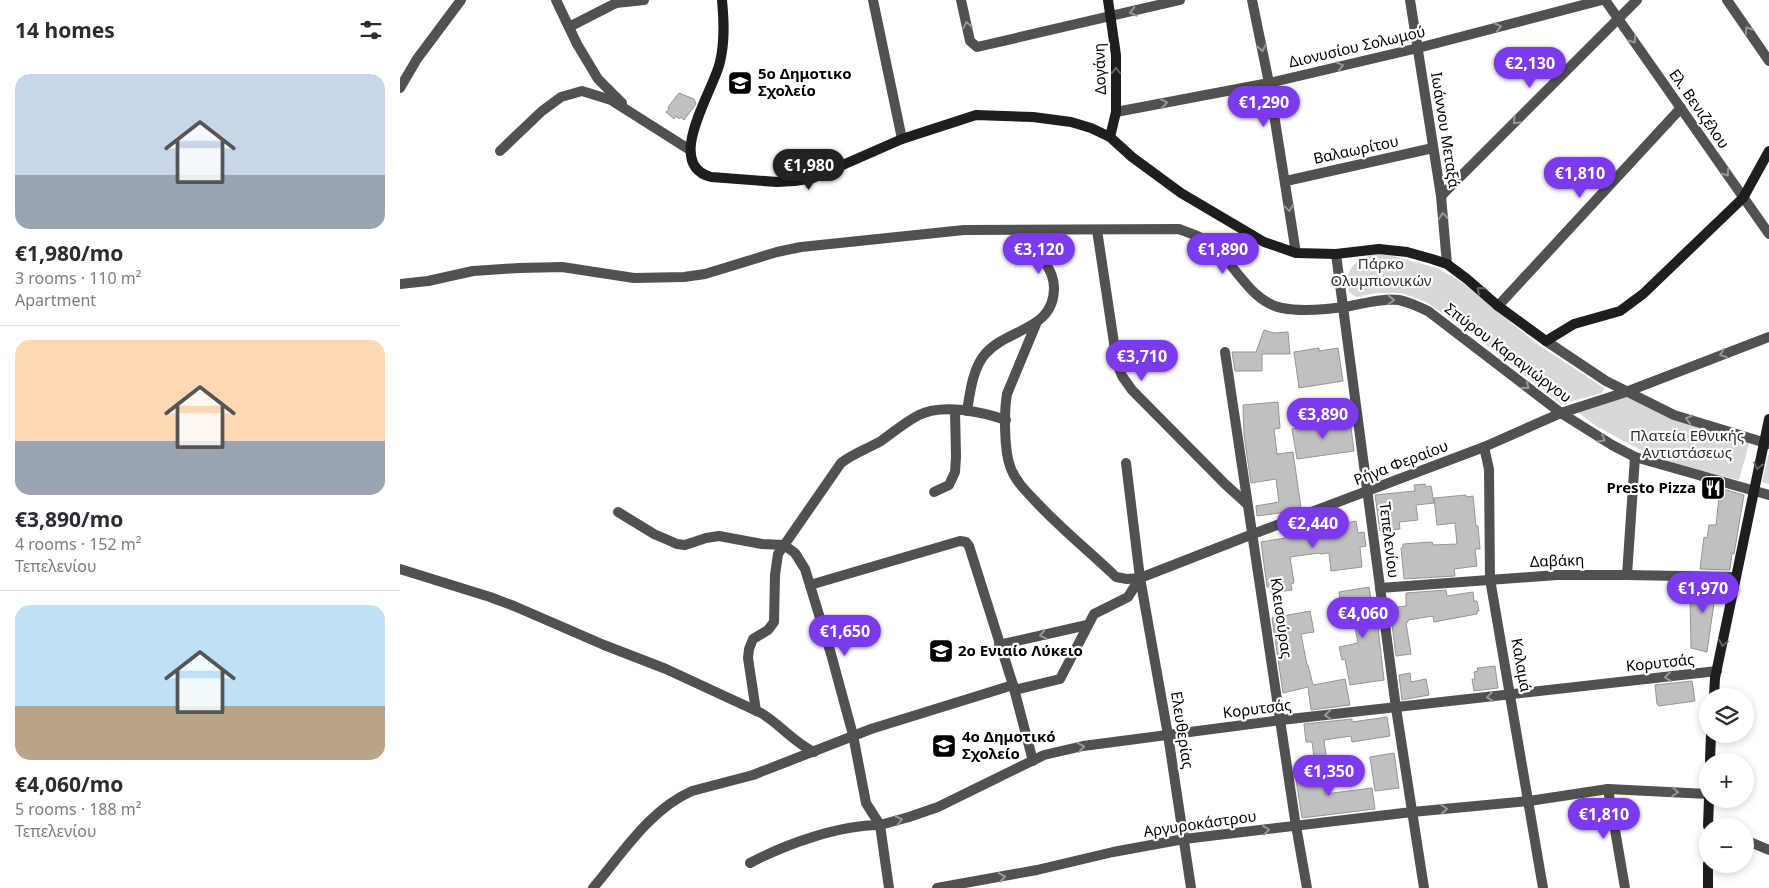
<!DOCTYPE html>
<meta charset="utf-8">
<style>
body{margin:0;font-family:"Noto Sans",sans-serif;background:#f7f7f7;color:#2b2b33;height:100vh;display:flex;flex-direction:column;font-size:19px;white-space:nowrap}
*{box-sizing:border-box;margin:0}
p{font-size:16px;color:#7c7c81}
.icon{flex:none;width:28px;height:28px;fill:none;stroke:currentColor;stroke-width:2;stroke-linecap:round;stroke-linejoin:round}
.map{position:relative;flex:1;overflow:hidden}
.details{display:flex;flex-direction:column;background:#fff;width:400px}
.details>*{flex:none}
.controls{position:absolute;left:1299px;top:688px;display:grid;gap:10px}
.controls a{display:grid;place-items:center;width:55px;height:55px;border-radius:50%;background:#fff;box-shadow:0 2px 8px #0003;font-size:25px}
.price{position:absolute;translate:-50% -42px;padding:0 11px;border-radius:18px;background:#7c3aed;color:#fff;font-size:16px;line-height:32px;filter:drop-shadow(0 1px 2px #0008)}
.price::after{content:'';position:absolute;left:50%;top:30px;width:15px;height:11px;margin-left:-8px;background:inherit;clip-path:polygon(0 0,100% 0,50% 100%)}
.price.active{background:#222;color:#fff}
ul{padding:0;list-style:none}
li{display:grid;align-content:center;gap:10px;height:265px;padding:0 15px}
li+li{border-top:1px solid #e1e1e2}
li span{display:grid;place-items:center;height:155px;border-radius:15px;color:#555}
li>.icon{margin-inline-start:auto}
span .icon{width:90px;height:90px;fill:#fffc;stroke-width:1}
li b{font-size:21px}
h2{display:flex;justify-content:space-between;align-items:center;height:60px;padding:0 15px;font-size:21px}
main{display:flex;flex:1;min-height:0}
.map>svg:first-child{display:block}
.green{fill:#d8d8d8}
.building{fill:#c0c0c0;stroke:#959595}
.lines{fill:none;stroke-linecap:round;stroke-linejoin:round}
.street{stroke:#515151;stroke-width:10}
.secondary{stroke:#1e1e1e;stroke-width:10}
.oneway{stroke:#979797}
.oneway2{stroke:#626262}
.labels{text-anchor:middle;stroke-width:4.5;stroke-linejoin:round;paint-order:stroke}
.street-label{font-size:15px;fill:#000;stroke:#fff}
.poi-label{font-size:15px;font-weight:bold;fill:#000;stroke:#fff;text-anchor:start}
.park-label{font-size:15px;fill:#2f2f2f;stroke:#fff}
</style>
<main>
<section class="details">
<h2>14 homes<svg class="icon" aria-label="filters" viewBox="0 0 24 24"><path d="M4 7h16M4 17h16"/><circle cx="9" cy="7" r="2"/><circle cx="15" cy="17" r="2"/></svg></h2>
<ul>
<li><span style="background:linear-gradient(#c9d6e8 65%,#9aa5b1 0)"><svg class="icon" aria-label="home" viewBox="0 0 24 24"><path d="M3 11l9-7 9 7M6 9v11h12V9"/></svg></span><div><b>€1,980/mo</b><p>3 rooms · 110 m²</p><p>Apartment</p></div></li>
<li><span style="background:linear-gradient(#ffd9b3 65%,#9aa5b1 0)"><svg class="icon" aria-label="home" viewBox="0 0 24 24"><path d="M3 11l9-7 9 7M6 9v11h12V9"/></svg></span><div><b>€3,890/mo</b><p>4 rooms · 152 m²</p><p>Τεπελενίου</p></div></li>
<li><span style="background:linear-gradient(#bfe0f5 65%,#b9a48a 0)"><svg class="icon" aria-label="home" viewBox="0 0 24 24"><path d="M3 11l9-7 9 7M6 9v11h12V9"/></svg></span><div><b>€4,060/mo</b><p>5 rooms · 188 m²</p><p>Τεπελενίου</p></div></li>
</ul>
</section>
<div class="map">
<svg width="1369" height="888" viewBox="0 0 1369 888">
<rect width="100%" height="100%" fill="#fff"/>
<g class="green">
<path d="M979 252 1037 268 1063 283 1137 344 1204 388 1202 393 1161 404 1071 333 1026 302 1001 293H976L956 297 949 292C944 266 957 259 979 252Z"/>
<polygon points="1228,394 1350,440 1339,480 1277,466 1233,446 1196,426 1175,410"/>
<polygon points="1368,455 1369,455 1369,484 1362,482"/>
</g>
<g class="building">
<polygon points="279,93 294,99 296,104 284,120 281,117 279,119 276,116 274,119 266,112 269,109 268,107"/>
<polygon points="864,330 874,333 888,332 890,354 862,354 862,371 835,371 832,352 856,352"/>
<polygon points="919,348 919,351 938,348 943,381 899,388 894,352"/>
<polygon points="878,402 880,428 874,429 877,454 893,452 901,508 895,511 857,516 856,506 879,502 876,479 851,483 844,435 843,405"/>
<polygon points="950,420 954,451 897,459 892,429"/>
<polygon points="1025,484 1026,487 1031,486 1034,503 1016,505 1018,520 999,522 1000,529 980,531 975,495 1015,491 1014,485"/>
<polygon points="1323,489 1344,495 1334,554 1332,553 1330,570 1300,569 1304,537 1307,538 1309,525 1316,525 1319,497"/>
<polygon points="1066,495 1066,497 1073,496 1076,526 1078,526 1080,549 1075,549 1077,566 1054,569 1055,576 1004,579 1001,548 1003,547 1003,544 1032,542 1033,545 1057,544 1055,523 1037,525 1034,498"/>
<polygon points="944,513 946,523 956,521 958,533 964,532 966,546 960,547 962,567 931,571 929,553 920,554 919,553 890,557 894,583 891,584 892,590 871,593 870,587 867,587 861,542 885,538 884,531 906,528 906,524 922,522 922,518"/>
<polygon points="1299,583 1326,584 1323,596 1315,596 1307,652 1291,648 1290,596 1299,596"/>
<polygon points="969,587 973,611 976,610 984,680 950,685 945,659 942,660 939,647 958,643 951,606 941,607 939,592"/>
<polygon points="1046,590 1047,596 1073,592 1074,601 1077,601 1079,611 1077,611 1077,614 1034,622 1033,616 1008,620 1008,622 1006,623 1011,654 996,656 990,608 1006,606 1006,593"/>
<polygon points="910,611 914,632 901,634 907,665 908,665 913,685 945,679 950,705 911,710 908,687 883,693 872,618"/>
<polygon points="1095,666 1098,688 1074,691 1072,679 1075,679 1074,672 1078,671 1077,668"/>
<polygon points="1010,673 1011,682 1026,679 1029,695 1002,700 999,675"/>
<polygon points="1292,681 1295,701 1259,706 1257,704 1255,685"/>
<polygon points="987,717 990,736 952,742 951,736 924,740 926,756 914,757 912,742 906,742 904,724 952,719 952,722"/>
<polygon points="994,753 999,788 975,791 970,757"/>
<polygon points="922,769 925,794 972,788 975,809 902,818 895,773"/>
</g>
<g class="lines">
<g class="street">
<polyline points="156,0 177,44 198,79 222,103"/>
<polyline points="473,0 502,139"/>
<polyline points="561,0 570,41 577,47 780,0"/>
<polyline points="852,0 869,83 896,253"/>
<polyline points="1010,0 1041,196 1047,264"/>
<polyline points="1205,0 1369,234"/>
<polyline points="1327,0 1369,61"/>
<polyline points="169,27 216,3 244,0"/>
<polyline points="0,88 17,59 61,0"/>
<polyline points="716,112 869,83 1018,48 1202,0"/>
<polyline points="100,151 142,111 161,97 182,91 211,100 290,150"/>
<polyline points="886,181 1033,148"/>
<polyline points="1041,196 1237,0"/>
<polyline points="697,230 717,363 722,376 732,390 825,484 847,504"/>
<polyline points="936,254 996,708 1024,888"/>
<path d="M0 284 28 281 73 271 119 268 162 267 234 278 284 277 305 274 377 252 401 247 564 230 779 229C789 233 801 236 810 243 834 262 850 302 882 308 902 312 931 309 950 306 966 303 983 298 999 300 1009 302 1019 307 1028 311L1161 413 1212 445 1235 457 1369 495"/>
<polyline points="1098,306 1281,108"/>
<path d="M636 324 607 394C604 411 604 450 610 466 615 482 629 494 640 506 664 531 691 553 716 577L727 579 740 578 726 463"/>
<polyline points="1146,341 1206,381 1274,415 1369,444"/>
<polyline points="825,352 895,820 907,888"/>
<path d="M567 411C570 392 573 367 586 353 609 328 654 330 654 288 654 273 646 266 640 253 637 246 637 238 635 230"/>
<polyline points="1084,447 1089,469 1090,579 1143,888"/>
<polyline points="534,492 549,485 555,472 556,457 555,410"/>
<path d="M218 512 254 534 277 544 285 545 306 538 319 536 362 544 384 545 395 553 405 569 431 654 453 735 466 803 480 825C439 825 386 844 350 863"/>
<path d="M0 569 90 597 114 606 204 645 266 669 361 713C380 724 393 742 414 752"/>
<polyline points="1227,575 1235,457"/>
<polyline points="740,578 768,735 791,888"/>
<polyline points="410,585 560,541 566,542 569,546 613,685 633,761"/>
<polyline points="980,588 1157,575 1227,575 1336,577"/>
<polyline points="599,645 687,625"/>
<polyline points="615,690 660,679 694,614 728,597 740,578 853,534 1084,447 1161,413 1226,392 1369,337"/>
<path d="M356 711 348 658 349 649 353 639 368 630 374 622 375 575 378 554 441 463C454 453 467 449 481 441 494 432 505 422 519 415 543 403 582 412 606 420"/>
<polyline points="1208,789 1225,888"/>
<polyline points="1345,840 1369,850"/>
<path d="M193 888C222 854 249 810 292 791L353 775 471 729 613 685"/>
<polyline points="489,888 480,825 509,817 538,807 644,755 683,746 881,720 1317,671"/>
<polyline points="537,888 637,870 713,852 784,839 1012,812 1129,801 1208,789 1308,794"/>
</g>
<g class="secondary">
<path d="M322 0C324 21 325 41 320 62 314 90 263 164 311 177L377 182 395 181 413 178 502 139 576 115 633 117 671 122 691 128 710 137 732 157 781 193 864 242 896 253 936 254 979 249 1007 252 1032 259 1047 264 1067 279 1098 306 1146 341 1174 324 1220 311 1243 294 1343 198 1369 151"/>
<polyline points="708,0 716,55 716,112 710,137"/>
<polyline points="1314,696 1315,678 1369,419"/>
<polyline points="1310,761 1311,734"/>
<polyline points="1308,826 1309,799"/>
<polyline points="1308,888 1308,864"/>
</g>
</g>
<defs><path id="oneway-chevron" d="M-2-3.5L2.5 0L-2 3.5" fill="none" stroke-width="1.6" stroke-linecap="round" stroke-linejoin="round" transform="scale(1.25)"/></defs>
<g class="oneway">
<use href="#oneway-chevron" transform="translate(733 12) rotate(166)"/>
<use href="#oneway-chevron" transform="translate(567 25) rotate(-102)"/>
<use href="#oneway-chevron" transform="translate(1098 27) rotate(-15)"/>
<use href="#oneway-chevron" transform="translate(1348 30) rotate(-125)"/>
<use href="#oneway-chevron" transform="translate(1233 40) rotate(55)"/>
<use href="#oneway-chevron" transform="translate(862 48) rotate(78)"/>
<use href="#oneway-chevron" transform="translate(940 66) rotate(-13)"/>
<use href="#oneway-chevron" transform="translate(764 103) rotate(-11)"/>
<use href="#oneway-chevron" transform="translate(1116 121) rotate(135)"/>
<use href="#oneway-chevron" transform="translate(1326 173) rotate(55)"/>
<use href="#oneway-chevron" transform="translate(889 208) rotate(82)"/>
<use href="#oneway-chevron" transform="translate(1043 216) rotate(-96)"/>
<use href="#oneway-chevron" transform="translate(991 300) rotate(2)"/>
<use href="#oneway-chevron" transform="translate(1323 354) rotate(159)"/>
<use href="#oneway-chevron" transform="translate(1126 386) rotate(37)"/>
<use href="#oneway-chevron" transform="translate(1289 419) rotate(-164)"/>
<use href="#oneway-chevron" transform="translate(1202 439) rotate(31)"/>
<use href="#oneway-chevron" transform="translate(643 635) rotate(167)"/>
<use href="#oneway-chevron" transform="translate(1268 677) rotate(174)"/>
<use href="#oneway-chevron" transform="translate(1090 697) rotate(173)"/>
<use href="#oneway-chevron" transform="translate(928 715) rotate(174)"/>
<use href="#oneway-chevron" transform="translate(681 747) rotate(-10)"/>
<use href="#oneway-chevron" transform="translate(1275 792) rotate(3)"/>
<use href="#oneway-chevron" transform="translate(1044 809) rotate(-5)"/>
<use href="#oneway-chevron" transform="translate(499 820) rotate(-14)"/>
<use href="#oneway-chevron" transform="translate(866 830) rotate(-6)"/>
<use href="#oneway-chevron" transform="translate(602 877) rotate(-10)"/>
</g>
<g class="oneway2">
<use href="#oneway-chevron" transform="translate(716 71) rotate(-90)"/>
<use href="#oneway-chevron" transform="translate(1080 290) rotate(-139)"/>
<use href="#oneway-chevron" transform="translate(1358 466) rotate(103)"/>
<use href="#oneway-chevron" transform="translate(1323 643) rotate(101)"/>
</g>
<defs>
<symbol id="school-square" viewBox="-11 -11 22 22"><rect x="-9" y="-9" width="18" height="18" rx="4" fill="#000" stroke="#fff"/><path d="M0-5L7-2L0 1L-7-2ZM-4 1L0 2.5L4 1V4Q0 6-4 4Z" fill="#fff"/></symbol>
<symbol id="restaurant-square" viewBox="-11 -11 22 22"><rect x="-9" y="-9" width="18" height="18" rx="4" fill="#000" stroke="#fff"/><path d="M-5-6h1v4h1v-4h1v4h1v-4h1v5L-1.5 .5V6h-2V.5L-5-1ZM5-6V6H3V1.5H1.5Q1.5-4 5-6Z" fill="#fff"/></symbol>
</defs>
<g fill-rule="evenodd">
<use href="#school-square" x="326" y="69" width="28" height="28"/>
<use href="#restaurant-square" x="1299" y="474" width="28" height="28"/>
<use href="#school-square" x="527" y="637" width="28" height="28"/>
<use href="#school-square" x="530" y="732" width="28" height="28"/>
</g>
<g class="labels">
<g class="street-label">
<text transform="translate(957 47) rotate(-13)" y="5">Διονυσίου Σολωμού</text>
<text transform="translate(700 69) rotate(-92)" y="5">Δογάνη</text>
<text transform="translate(1299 109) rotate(55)" y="5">Ελ. Βενιζέλου</text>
<text transform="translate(1045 130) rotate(81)" y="5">Ιωάννου Μεταξά</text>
<text transform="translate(956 150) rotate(-12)" y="5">Βαλαωρίτου</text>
<text transform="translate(1108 353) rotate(37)" y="5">Σπύρου Καραγιώργου</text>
<text transform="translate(1001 463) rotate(-21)" y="5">Ρήγα Φεραίου</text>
<text transform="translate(989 540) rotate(83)" y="5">Τεπελενίου</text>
<text transform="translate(1157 561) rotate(-2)" y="5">Δαβάκη</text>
<text transform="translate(881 618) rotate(82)" y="5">Κλεισούρας</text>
<text transform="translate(1260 663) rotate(-6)" y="5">Κορυτσάς</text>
<text transform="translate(1121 665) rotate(80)" y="5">Καλαμά</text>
<text transform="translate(857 709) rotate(-7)" y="5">Κορυτσάς</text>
<text transform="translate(782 730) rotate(81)" y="5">Ελευθερίας</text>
<text transform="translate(800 824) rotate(-8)" y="5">Αργυροκάστρου</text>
</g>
<g class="poi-label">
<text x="358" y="79">5o Δημοτικο<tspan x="358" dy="17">Σχολείο</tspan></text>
<text x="1296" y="493" text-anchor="end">Presto Pizza</text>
<text x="558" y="656">2ο Ενιαίο Λύκειο</text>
<text x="562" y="742">4ο Δημοτικό<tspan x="562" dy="17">Σχολείο</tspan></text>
</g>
<g class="park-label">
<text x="981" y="269">Πάρκο<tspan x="981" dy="17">Ολυμπιονικών</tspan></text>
<text x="1287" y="441">Πλατεία Εθνικής<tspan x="1287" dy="17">Αντιστάσεως</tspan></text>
</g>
</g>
</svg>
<div class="controls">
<a><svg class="icon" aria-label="layers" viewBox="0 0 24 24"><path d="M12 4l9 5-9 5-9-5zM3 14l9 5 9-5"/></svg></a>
<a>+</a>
<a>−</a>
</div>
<b class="price" style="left:1130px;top:89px">€2,130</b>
<b class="price" style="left:864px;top:128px">€1,290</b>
<b class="price active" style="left:409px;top:191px">€1,980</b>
<b class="price" style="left:1180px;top:199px">€1,810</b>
<b class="price" style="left:639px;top:275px">€3,120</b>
<b class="price" style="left:823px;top:275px">€1,890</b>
<b class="price" style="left:742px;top:382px">€3,710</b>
<b class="price" style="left:923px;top:440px">€3,890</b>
<b class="price" style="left:913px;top:549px">€2,440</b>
<b class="price" style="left:1303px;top:614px">€1,970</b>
<b class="price" style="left:963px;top:639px">€4,060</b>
<b class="price" style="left:445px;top:657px">€1,650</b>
<b class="price" style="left:929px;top:797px">€1,350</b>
<b class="price" style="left:1204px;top:840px">€1,810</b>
</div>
</main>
